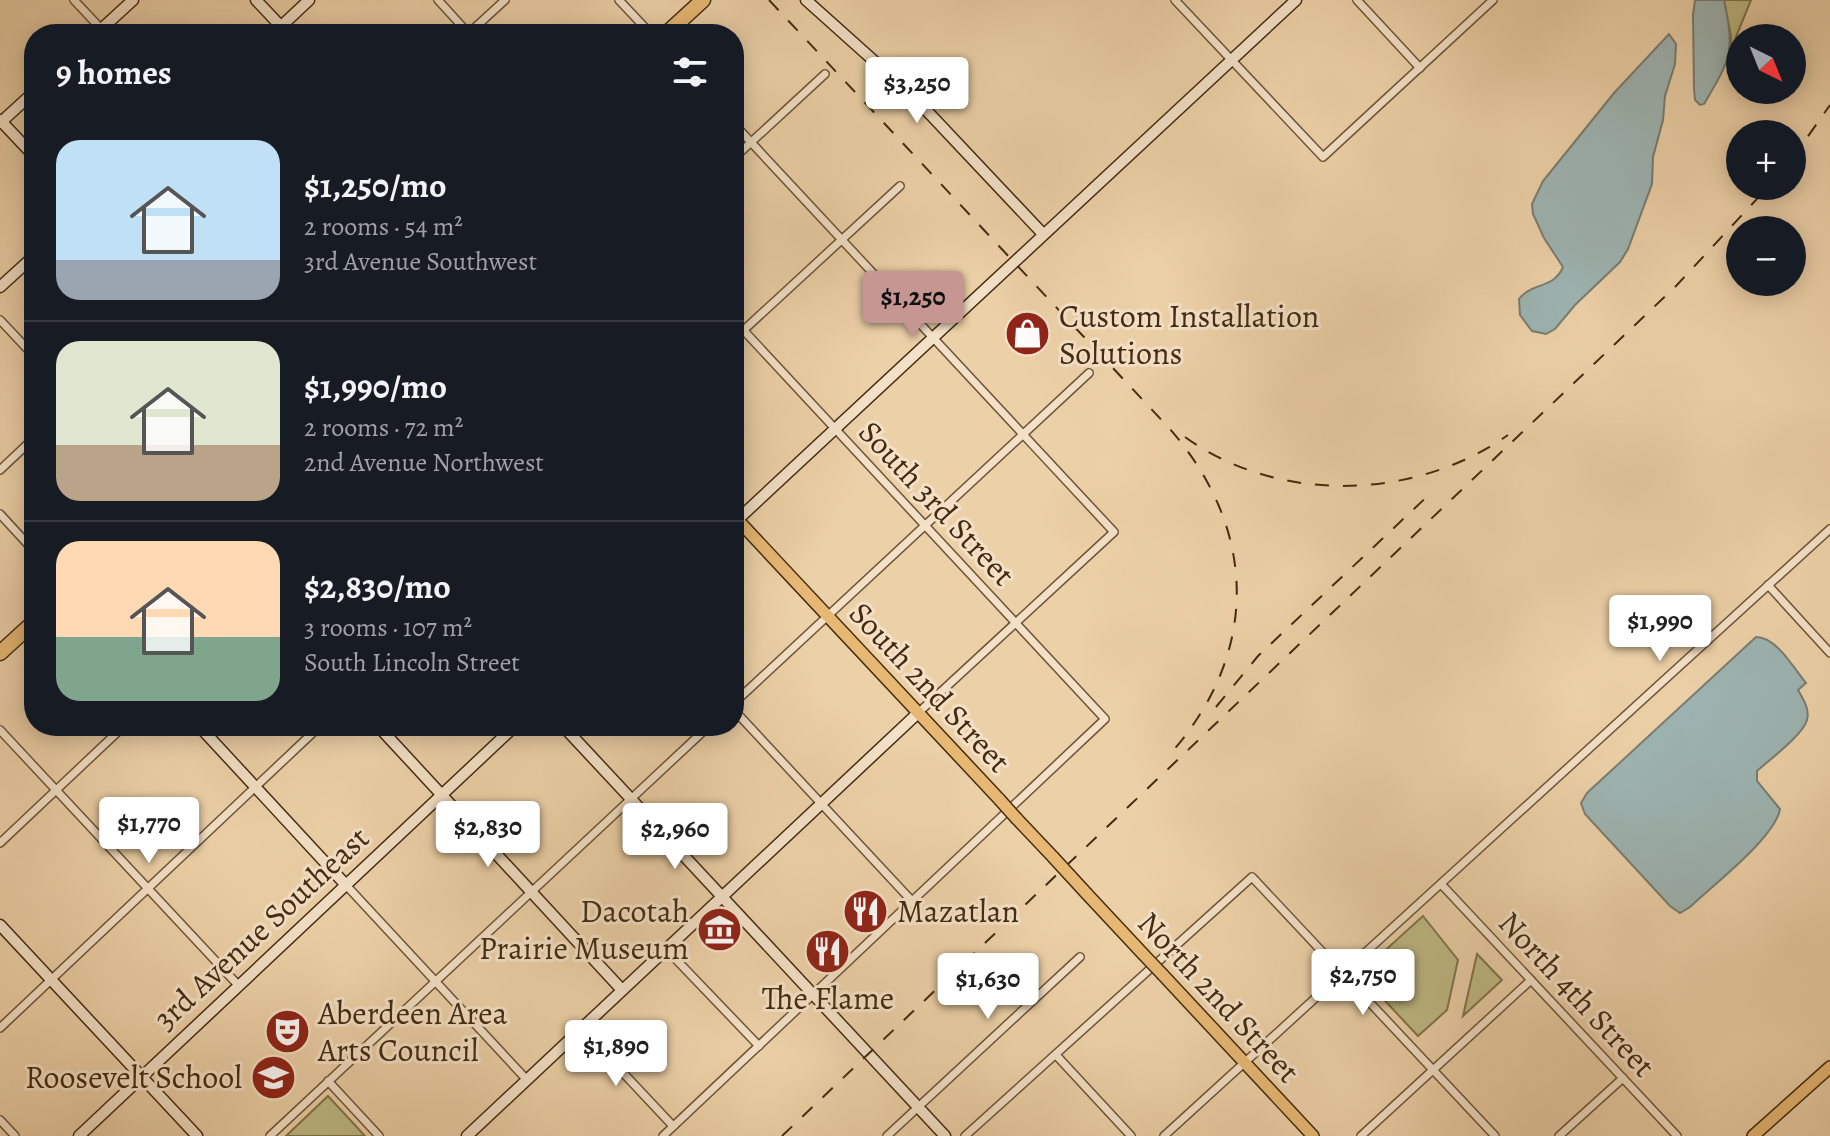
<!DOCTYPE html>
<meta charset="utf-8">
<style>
body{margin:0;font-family:Alegreya,serif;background:#20242c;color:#f1f3f6;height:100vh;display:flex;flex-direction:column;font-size:30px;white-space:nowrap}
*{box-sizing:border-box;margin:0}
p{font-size:26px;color:#9ea1a6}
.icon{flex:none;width:44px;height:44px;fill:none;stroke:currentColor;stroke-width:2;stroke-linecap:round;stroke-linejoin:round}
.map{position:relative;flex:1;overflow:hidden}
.sheet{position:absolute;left:24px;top:24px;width:720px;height:712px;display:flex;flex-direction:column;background:#171b24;border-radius:32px;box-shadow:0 4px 20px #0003}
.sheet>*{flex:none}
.needle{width:52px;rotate:137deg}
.buttons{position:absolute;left:1726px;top:24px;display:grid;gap:16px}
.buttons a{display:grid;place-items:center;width:80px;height:80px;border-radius:50%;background:#171b24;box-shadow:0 4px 20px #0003;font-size:40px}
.price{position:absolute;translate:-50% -68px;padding:0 18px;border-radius:8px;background:#fff;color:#222;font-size:26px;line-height:52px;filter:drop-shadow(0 2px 4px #0008)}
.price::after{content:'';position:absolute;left:50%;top:48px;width:24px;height:18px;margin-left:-12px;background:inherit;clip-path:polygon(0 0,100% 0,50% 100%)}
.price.selected{background:#c59692;color:#111}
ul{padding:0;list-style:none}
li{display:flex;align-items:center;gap:24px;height:200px;padding:0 32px}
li+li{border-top:2px solid #363941}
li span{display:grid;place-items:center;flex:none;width:224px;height:160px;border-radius:24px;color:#555}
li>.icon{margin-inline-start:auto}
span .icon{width:96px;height:96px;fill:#fffc;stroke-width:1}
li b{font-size:34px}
h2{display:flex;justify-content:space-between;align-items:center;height:96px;padding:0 32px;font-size:34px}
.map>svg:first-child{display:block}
.green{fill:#beb983;stroke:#81724a;stroke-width:2}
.water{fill:#9db4b2;stroke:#797d71;stroke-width:2}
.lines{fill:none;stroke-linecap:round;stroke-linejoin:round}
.street-casing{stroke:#6e5436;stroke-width:10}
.secondary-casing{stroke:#442b10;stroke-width:13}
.primary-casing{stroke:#442b10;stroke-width:14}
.highway-casing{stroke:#442b10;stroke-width:17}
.street{stroke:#f3e0c6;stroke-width:7}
.secondary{stroke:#f3e0c6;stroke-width:10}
.primary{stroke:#e6b874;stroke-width:11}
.highway{stroke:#e6b874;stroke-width:14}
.rail{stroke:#442b10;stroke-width:2;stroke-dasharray:14 14;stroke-linecap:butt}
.primary-bridge-casing{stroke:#442b10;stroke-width:14;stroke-linecap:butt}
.primary-bridge{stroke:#e6b874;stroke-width:11}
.labels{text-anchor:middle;stroke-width:6;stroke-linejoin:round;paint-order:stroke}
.poi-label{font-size:32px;fill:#442b10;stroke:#f3e0c6;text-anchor:start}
.street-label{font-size:32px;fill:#442b10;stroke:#f3e0c6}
</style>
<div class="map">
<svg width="1830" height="1136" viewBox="0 0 1830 1136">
<rect width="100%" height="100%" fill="#ecd0a7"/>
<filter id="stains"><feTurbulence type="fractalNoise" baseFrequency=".0025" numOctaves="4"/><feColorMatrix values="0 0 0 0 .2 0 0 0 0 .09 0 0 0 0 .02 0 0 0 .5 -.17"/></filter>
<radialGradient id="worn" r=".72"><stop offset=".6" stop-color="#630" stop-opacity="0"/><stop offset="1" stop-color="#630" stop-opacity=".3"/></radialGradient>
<g class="green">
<polygon points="1724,0 1751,0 1731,49 1731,36"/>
<polygon points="1423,916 1458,960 1447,1010 1418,1036 1373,988 1369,965"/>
<polygon points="1477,954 1502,980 1463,1016"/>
<polygon points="328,1096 365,1136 286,1136"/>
</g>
<g class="water">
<path d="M1695 0H1724C1735 53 1731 58 1704 104L1700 105 1695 100 1694 89 1693 15Z"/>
<path d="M1669 34 1676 44 1675 64 1665 96 1663 120 1653 157 1652 184 1628 249 1620 262 1575 305 1555 329 1546 334 1532 331 1520 315 1519 299C1532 282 1554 289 1563 267L1544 238 1533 214 1532 204 1543 181 1614 93Z"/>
<path d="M1756 637C1777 637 1794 669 1806 683L1798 690C1803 699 1810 709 1807 720 1803 735 1769 760 1757 771V781L1780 809C1775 838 1713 885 1690 907L1680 913 1670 906 1585 814 1581 803 1587 793Z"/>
</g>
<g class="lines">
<defs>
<g id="street">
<polyline points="74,0 106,34"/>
<polyline points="438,0 469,34"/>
<polyline points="619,0 651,34"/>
<polyline points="1175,0 1323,157 1493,0"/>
<polyline points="1357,0 1420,68"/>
<polyline points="468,34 505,0"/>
<polyline points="734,124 1114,532 918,713"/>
<polyline points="734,158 825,74"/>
<polyline points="0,320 34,356"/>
<polyline points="734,339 900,186"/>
<polyline points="0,470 34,438"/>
<polyline points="0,514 34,551"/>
<polyline points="1768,585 1830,653"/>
<polyline points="734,703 1089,373"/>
<polyline points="734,710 911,900"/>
<polyline points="0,730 238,985"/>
<polyline points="0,843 124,726"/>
<polyline points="345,884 527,1080"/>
<polyline points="1442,885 1677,1136"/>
<polyline points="666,949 759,1046"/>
<polyline points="0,1028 320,726"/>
<polyline points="581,1028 673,1126"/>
<polyline points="1056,1055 1131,1136"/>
<polyline points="328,1081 379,1136"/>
<polyline points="0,1120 15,1136"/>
<polyline points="270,1136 709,726"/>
<polyline points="663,1136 1105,719 734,320"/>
<polyline points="887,1136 1080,957"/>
<polyline points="965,1136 1252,877 1495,1136"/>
<polyline points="1164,1136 1830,529"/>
<polyline points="1361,1136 1531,980"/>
<polyline points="1559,1136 1623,1078"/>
</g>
<g id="secondary">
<polyline points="256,0 288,34"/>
<polyline points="806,0 912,95 1043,234"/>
<polyline points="96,34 133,0"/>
<polyline points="273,34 309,0"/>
<polyline points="0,120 34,156"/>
<polyline points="0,123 34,92"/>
<polyline points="0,287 34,256"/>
<polyline points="734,523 1296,0"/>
<polyline points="199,726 345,884"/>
<polyline points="378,726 622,990"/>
<polyline points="563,726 945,1136"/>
<polyline points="0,925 197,1136"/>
<polyline points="79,1136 515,726"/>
<polyline points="467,1136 918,713"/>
</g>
<g id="primary">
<polyline points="734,516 999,799"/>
<polyline points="1017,819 1053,857"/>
<polyline points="1087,894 1143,954"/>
<polyline points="1163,975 1313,1136"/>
<polyline points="1753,1136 1830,1067"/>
</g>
<g id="highway">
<polyline points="666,34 703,0"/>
<polyline points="0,653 34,622"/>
</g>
</defs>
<use href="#street" class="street-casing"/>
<use href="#secondary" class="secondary-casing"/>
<use href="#primary" class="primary-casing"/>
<use href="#highway" class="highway-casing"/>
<use href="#street" class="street"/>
<use href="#secondary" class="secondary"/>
<use href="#primary" class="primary"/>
<use href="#highway" class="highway"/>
<g class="rail">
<path d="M769 0 1169 428C1258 529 1260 652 1171 753"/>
<polyline points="1792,159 1830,105"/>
<path d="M1185 437C1278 504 1414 501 1508 435"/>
<polyline points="1216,707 1258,656 1433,491"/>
<polyline points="782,1136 1676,286 1769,186"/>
</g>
<defs>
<g id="primary-bridge">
<polyline points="999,799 1017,819"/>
<polyline points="1053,857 1087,894"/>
<polyline points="1143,954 1163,975"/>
</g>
</defs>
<use href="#primary-bridge" class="primary-bridge-casing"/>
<use href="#primary-bridge" class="primary-bridge"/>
</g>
<defs>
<symbol id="shop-disc" viewBox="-11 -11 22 22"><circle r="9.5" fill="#8f2418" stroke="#f3e0c6"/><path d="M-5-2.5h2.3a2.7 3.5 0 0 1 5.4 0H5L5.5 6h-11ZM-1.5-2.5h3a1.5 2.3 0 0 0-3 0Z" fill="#fff"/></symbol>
<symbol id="restaurant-disc" viewBox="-11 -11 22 22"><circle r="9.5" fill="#8f2418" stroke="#f3e0c6"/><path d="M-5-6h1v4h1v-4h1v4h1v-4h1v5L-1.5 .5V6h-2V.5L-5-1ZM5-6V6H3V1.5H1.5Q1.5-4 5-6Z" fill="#fff"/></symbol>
<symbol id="museum-disc" viewBox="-11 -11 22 22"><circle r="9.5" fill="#8f2418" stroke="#f3e0c6"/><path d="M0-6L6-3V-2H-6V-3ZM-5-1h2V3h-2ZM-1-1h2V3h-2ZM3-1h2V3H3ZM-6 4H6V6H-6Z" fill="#fff"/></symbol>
<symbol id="theatre-disc" viewBox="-11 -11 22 22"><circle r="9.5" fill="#8f2418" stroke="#f3e0c6"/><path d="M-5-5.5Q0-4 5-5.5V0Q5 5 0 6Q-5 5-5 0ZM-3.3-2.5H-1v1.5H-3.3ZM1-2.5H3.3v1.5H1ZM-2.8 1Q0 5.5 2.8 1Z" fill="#fff"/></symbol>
<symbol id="school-disc" viewBox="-11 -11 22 22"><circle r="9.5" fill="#8f2418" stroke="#f3e0c6"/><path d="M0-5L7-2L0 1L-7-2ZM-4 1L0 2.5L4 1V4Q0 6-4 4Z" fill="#fff"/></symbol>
</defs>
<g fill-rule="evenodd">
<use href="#shop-disc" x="1002" y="308" width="51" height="51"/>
<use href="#restaurant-disc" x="840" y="886" width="51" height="51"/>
<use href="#museum-disc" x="694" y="904" width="51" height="51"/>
<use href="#restaurant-disc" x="802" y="926" width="51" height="51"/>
<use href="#theatre-disc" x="262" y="1006" width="51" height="51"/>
<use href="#school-disc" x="248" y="1052" width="51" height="51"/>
</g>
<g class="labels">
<g class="poi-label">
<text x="1059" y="327">Custom Installation<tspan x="1059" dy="37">Solutions</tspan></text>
<text x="689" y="922" text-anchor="end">Dacotah<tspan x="689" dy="37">Prairie Museum</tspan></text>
<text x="897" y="922">Mazatlan</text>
<text x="828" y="1009" text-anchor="middle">The Flame</text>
<text x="318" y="1024">Aberdeen Area<tspan x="318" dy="37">Arts Council</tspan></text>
<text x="242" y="1088" text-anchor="end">Roosevelt School</text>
</g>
<g class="street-label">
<text transform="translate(937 503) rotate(47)" y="11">South 3rd Street</text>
<text transform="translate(930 687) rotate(47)" y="11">South 2nd Street</text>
<text transform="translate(261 928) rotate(-43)" y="11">3rd Avenue Southeast</text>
<text transform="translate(1577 994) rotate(47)" y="11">North 4th Street</text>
<text transform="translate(1219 997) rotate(47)" y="11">North 2nd Street</text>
</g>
</g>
<rect width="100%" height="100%" filter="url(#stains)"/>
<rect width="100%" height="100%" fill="url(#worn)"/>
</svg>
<div class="buttons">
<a><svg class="needle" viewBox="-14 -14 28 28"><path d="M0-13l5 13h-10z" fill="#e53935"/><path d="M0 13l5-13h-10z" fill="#9ea1a6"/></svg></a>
<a>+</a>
<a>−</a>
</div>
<b class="price" style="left:917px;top:125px">$3,250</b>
<b class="price selected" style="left:913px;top:339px">$1,250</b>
<b class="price" style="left:1660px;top:663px">$1,990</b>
<b class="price" style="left:149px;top:865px">$1,770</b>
<b class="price" style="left:488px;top:869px">$2,830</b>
<b class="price" style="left:675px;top:871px">$2,960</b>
<b class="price" style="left:1363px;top:1017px">$2,750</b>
<b class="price" style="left:988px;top:1021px">$1,630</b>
<b class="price" style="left:616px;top:1088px">$1,890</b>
<section class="sheet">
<h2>9 homes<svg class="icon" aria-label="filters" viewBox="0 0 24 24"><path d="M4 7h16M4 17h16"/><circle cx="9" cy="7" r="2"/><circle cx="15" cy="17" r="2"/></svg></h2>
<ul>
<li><span style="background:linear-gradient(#bfe0f5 75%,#9aa5b1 0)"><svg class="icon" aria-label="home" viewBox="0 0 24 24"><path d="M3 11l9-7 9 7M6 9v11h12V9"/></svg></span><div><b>$1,250/mo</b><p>2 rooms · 54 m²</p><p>3rd Avenue Southwest</p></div></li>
<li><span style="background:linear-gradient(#dfe7d0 65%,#b9a48a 0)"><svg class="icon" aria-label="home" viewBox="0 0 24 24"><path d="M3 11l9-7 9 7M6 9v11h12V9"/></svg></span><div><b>$1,990/mo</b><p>2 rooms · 72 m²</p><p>2nd Avenue Northwest</p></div></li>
<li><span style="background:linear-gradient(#ffd9b3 60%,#7fa58c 0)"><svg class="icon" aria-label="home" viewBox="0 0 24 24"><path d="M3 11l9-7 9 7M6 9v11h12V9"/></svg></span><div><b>$2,830/mo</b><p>3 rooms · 107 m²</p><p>South Lincoln Street</p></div></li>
</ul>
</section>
</div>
